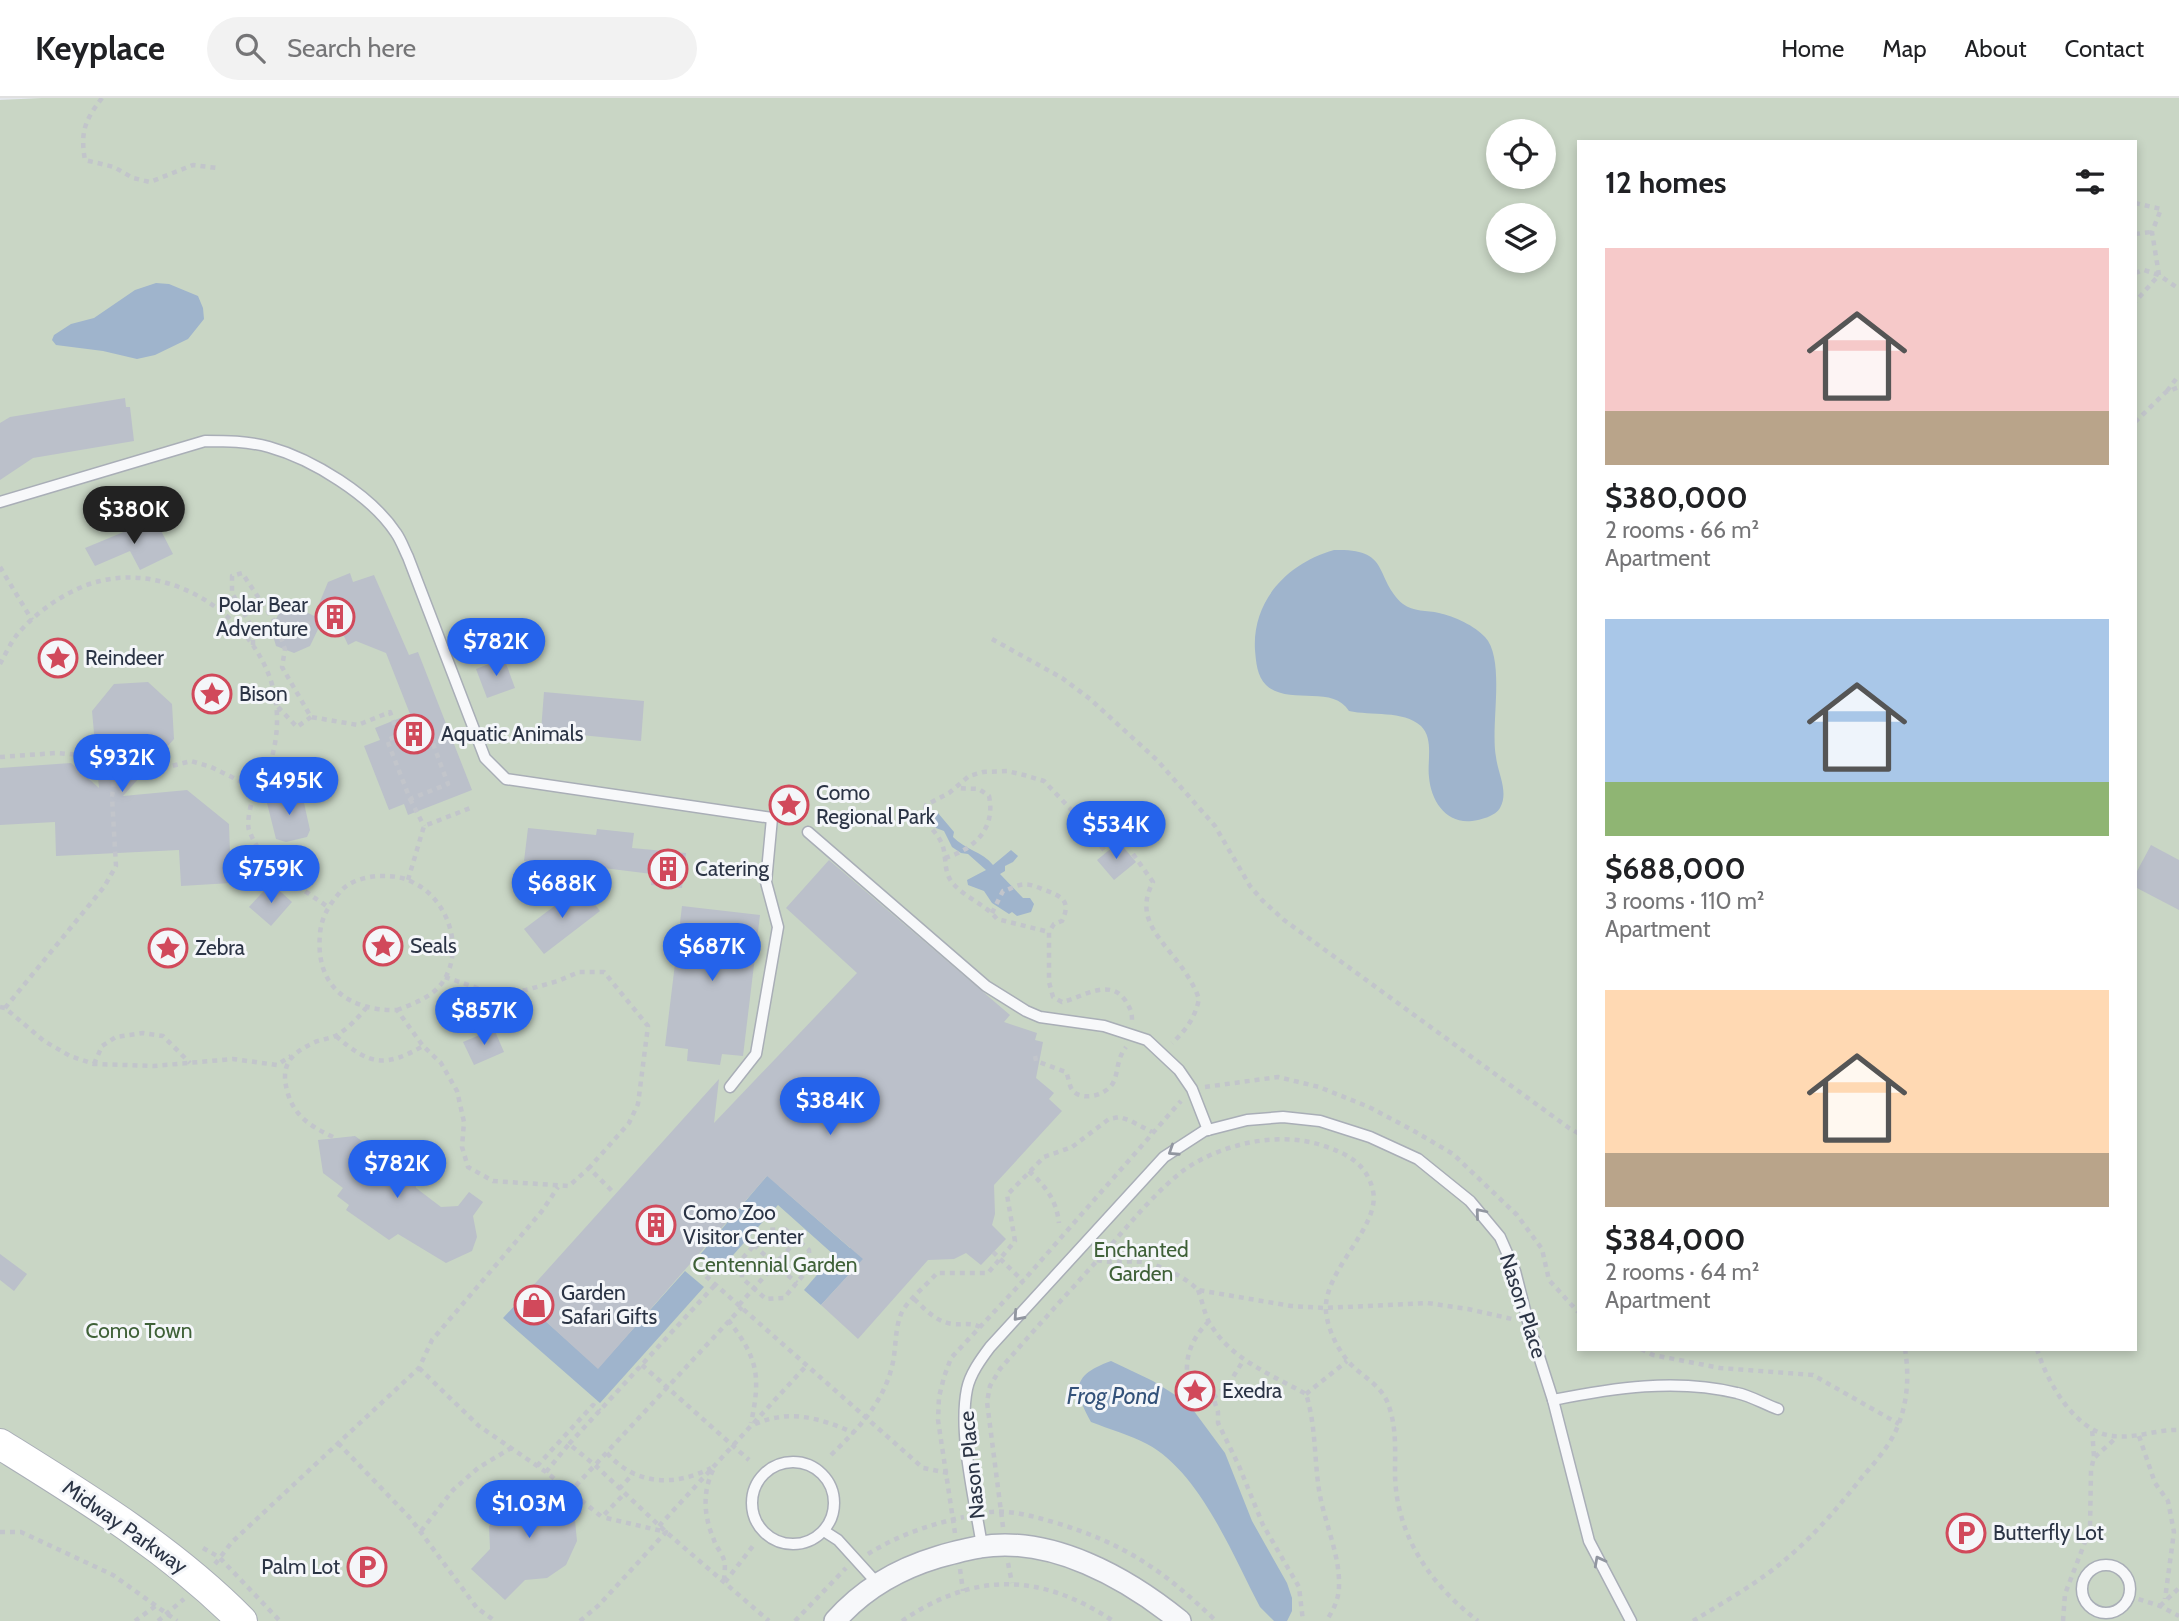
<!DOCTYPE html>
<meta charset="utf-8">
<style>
body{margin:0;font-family:Cabin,sans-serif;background:#f2f2f2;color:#202124;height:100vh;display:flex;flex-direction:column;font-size:26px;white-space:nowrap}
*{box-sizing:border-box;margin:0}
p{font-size:23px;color:#757577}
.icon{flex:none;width:38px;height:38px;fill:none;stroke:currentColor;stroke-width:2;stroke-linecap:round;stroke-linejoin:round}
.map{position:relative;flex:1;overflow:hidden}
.drawer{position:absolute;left:1577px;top:42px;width:560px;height:1211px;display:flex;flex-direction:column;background:#fff;border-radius:0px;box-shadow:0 4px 10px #0003}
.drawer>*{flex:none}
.buttons{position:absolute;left:1486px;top:21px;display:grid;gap:14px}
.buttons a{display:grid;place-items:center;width:70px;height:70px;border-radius:50%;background:#fff;box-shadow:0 4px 10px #0003;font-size:35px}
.price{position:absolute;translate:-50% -60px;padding:0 16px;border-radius:24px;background:#2563eb;color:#fff;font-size:23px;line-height:46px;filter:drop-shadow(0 2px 4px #0008)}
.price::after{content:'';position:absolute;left:50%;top:42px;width:21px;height:16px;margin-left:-10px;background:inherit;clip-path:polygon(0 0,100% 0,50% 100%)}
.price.current{background:#222;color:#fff}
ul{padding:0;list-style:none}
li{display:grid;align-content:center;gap:14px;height:371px;padding:0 28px}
li span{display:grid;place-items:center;height:217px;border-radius:0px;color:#555}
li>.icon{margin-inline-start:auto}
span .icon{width:126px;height:126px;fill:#fffc;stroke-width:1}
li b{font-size:30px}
h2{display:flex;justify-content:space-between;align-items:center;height:84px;padding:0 28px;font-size:30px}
header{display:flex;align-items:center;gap:42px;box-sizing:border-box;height:98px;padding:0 35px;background:#fff;border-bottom:2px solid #e0e0e0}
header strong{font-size:33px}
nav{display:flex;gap:38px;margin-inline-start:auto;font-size:24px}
.search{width:490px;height:63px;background:#f2f2f2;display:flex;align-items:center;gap:18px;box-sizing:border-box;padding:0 24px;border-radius:38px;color:#757577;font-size:26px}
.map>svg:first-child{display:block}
.green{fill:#c9d6c5;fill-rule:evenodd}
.water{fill:#9fb4cc}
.building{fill:#bbc0ca}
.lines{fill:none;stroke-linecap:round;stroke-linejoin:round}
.lane-casing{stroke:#a9aeb7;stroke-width:13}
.street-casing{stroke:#a9aeb7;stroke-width:24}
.secondary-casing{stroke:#a9aeb7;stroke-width:32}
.path{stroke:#c2c5cb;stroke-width:4.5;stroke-dasharray:5 5;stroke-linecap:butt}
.lane{stroke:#f7f8fa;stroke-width:10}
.street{stroke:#f7f8fa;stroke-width:21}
.secondary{stroke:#fff;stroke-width:30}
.oneway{stroke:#9196a0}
.labels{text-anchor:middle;stroke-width:6;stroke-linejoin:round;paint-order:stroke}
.poi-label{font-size:21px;fill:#2b3445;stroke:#f4f6f9;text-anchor:start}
.park-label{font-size:21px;fill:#3f6138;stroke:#f4f6f9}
.street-label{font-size:21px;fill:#2b3445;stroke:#f4f6f9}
.water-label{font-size:23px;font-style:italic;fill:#34527a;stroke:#f4f6f9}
</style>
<header>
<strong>Keyplace</strong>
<div class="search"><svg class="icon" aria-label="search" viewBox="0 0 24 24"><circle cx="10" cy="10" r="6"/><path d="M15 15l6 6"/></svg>Search here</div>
<nav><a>Home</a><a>Map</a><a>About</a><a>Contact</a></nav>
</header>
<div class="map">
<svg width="2179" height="1523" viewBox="0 0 2179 1523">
<rect width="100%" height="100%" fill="#e4e7ec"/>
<path class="green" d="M42 0H2179V1523H0V2ZM1498 33H1544V79H1498ZM1578 44H2135V1251H1578ZM1498 117H1544V163H1498Z"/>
<g class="water">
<polygon points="156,185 169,186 198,198 203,210 204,221 188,241 155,257 137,261 103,253 56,247 52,242 54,237 71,226 94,220 135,192"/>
<path d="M1334 452C1392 450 1373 479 1403 506 1413 514 1427 512 1439 515 1454 518 1475 528 1485 539 1506 562 1490 627 1496 659 1498 676 1509 694 1500 710 1496 718 1480 722 1472 723 1446 726 1431 703 1429 679 1427 663 1434 641 1421 628 1403 612 1371 618 1349 613 1333 586 1288 608 1266 587 1257 578 1256 564 1255 552 1252 502 1288 465 1334 452Z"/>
<path d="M938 715 954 734 953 739C964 751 983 754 993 767L1011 752 1018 758 1013 764 1005 768V773L1000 776 1023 800H1030L1034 806 1031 814 1017 818 1012 814 1009 816 992 805 984 793 968 787 967 782 986 772 968 756 961 755 952 749 944 733 936 730 933 723 934 718Z"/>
<polygon points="783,1059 779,1088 850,1150 867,1130 892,1130 821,1207 804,1192 834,1157 778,1107 717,1175 698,1159"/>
<polygon points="685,1173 704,1189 600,1305 503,1220 521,1201 598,1270"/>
<path d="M1111 1263 1153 1283 1188 1305 1225 1355 1252 1423 1287 1485 1292 1500V1513L1287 1523H1274L1260 1509C1233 1458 1200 1374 1147 1346 1130 1337 1109 1331 1091 1324 1072 1290 1073 1277 1111 1263Z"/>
</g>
<g class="building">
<polygon points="125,300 126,309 130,309 134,343 33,360 0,382 0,325 10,319"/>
<polygon points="155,421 173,456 140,472 130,453 95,468 85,450"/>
<polygon points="350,475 353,484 374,477 409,557 418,554 472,692 408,717 404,706 389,712 364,648 380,642 375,630 410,616 386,555 356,543 348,547 343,536 321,525 310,548 294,555 276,548 271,531 279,515 295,508 314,518 328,484"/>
<polygon points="504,560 515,590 487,600 476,571"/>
<polygon points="148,584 172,606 174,641 123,698 187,692 229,726 231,785 181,788 179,752 56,758 55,724 0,727 0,670 71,665 99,690 92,613 114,586"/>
<polygon points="544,594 644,603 641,643 541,633"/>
<polygon points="295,693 302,696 310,732 307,739 286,744 276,741 267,705 272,698"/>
<polygon points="528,730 596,737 597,731 634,735 632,750 686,755 682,790 651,787 652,776 563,765 565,768 524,763"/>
<polygon points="1119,744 1136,764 1114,782 1097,762"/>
<polygon points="2151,747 2179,762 2179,812 2135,789 2135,777"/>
<polygon points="829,762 1010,917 1004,924 1037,935 1035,942 1043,944 1036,980 1054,995 1049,1001 1062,1013 994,1087 995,1116 992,1127 1006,1141 981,1167 966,1155 954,1161 928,1162 858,1241 821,1207 863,1161 767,1078 598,1271 521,1201 719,981 714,1025 857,875 786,810"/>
<polygon points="271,785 292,804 271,828 249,809"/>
<polygon points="581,788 600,813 544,856 524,831"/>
<polygon points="682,808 760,817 743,958 722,956 720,967 687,963 688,951 665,948"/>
<polygon points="494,931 504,954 474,967 463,944"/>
<polygon points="355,1038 415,1082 416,1090 441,1109 458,1108 469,1094 483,1104 473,1118 477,1139 472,1153 446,1165 398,1136 389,1142 346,1112 349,1107 337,1098 343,1090 323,1075 318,1042"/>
<polygon points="0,1156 27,1176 14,1193 0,1182"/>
<polygon points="549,1387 582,1415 575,1422 577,1443 566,1467 547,1480 525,1482 505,1502 471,1471 490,1451 489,1428 501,1407 519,1396 542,1393"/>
</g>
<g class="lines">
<defs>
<g id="lane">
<path d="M0 404 205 343C226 343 247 343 269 349 312 361 371 397 396 435 401 442 404 451 408 459L485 660 506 681 772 720 766 784 778 829 756 956 730 989"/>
<polyline points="808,734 986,888 1026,913 1040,919 1104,928 1147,942 1179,972 1192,991 1208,1032"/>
<path d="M1553 1302C1613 1290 1676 1280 1737 1295 1751 1298 1764 1306 1778 1311"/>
<circle cx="793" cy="1405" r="41"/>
<polyline points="824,1433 838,1442 877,1485"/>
<path d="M982 1448C975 1403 958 1335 967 1291 970 1276 981 1261 990 1249L1164 1059 1204 1033 1247 1022 1283 1019 1320 1023 1370 1039 1418 1061 1470 1103 1500 1139 1515 1173 1528 1224 1553 1302 1589 1443 1631 1523"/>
<circle cx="2106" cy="1491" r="24"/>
</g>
<path id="street" d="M835 1523C863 1491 898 1471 938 1459 952 1455 966 1451 980 1449 1051 1437 1127 1480 1180 1523"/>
<path id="secondary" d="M0 1346C85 1399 171 1451 242 1523"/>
</defs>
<use href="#lane" class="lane-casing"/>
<use href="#street" class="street-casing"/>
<use href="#secondary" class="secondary-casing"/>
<g class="path">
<path d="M102 0C85 22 80 34 85 62L114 69 133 80 150 84 193 67 217 70"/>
<polyline points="2135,105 2161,111 2152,134 2159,177 2179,191"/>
<polyline points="2135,136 2151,134"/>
<polyline points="2135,175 2144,172 2159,177 2135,204"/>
<polyline points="2167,293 2179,277"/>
<polyline points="2135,324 2166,294 2179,289"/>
<polyline points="0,469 32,522"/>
<polyline points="280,537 310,525"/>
<polyline points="992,541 1062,580 1090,601 1157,662 1215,728 1250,788 1262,802 1284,822 1569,1030 1578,1035"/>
<polyline points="253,547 253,531 232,495 232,478 242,475 275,524 285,551 282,569 311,619 358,627 390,614 398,638"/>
<path d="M0 566C5 557 10 546 16 538 35 514 70 490 100 483 170 466 246 514 270 580 280 609 279 640 269 668 266 676 259 683 256 691 252 700 246 724 249 732 263 769 297 787 328 809"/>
<polyline points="278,609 297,629 311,619"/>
<polygon points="426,627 448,686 410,701 387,642"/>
<polyline points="0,659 56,655 82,657 104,672 130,679 191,663 211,669 242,684 254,694"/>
<polyline points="410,701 424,728"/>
<path d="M1104 752 1079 720 1044 683 1024 677 1007 673 983 674 969 678 949 695 926 707 922 720C929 728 938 736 942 746 947 758 943 771 951 783 963 799 985 806 997 821L1049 834V884L1053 899 1062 904C1081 900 1109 879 1125 902 1130 910 1132 913 1132 923"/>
<path d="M1133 756 1153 784C1136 816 1155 835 1173 858 1183 870 1194 886 1199 901 1195 920 1186 932 1172 945"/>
<path d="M945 760C974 751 996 731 989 698L979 691 957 690"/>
<polyline points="408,782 424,728 473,709"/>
<path d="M992 815 1003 793C1009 792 1014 788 1020 787 1027 785 1035 788 1042 791 1061 798 1072 802 1062 823L1054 826 1049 834"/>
<polyline points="445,879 480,891 507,894 526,892 558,883 579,874 604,874 648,928 638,1006 629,1025 589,1070"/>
<polyline points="0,909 5,910 44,943 70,958 94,966 154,968 233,961 277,967 291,958"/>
<polyline points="5,910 104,789 116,768 112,699 115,674"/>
<path d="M397 912C413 906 432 899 442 885 465 853 449 802 414 785 402 778 392 778 379 778 365 779 349 783 340 794 330 806 321 819 320 836 315 888 348 913 397 912L423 948 441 965 457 993 464 1024 462 1049 468 1069 493 1083 569 1088 589 1070 615 1096"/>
<path d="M336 938C369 967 385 970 423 948"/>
<path d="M1035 958 1036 963 1066 974C1069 980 1069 990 1074 994 1085 1003 1106 997 1113 985 1119 973 1116 962 1126 949"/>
<polyline points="94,966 102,948 116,939 143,935 163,938 190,965"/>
<polyline points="1205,989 1278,979 1319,989 1369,1009 1414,1033 1453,1056 1517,1117 1542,1151 1549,1182 1578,1214"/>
<path d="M333 1039C312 1029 295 1019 288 996 280 969 288 957 313 945 321 941 331 941 339 936 349 929 358 920 366 910"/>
<path d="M1029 1073C1046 1089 1056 1101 1059 1125"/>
<polygon points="785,1131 809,1152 810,1169 784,1200 766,1201 742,1180 741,1162 768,1132"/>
<polyline points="754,1147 770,1162"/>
<polyline points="993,1154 1023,1183"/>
<circle cx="775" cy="1166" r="6"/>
<polyline points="780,1161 797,1142"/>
<path d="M1097 1162C1112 1166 1127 1162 1143 1164 1162 1168 1184 1178 1198 1192L1291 1208 1325 1210 1427 1205 1468 1211 1512 1221"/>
<polyline points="691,1165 923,1370 948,1375"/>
<polyline points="780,1171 797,1185"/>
<path d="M1198 1192C1202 1202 1204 1214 1209 1224 1230 1261 1270 1276 1306 1296 1316 1328 1314 1359 1319 1392 1324 1424 1340 1456 1339 1488 1339 1501 1333 1513 1326 1523"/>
<path d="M914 1201C926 1212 935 1223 952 1226 963 1227 971 1224 980 1229"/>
<polyline points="739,1207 771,1171"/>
<path d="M728 1222C758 1260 761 1278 751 1325"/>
<path d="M1209 1223C1195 1237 1186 1253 1187 1274L1202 1280 1211 1293 1218 1314V1325L1239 1368 1263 1427 1299 1489 1303 1523"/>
<polyline points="1641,1251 1653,1257 1720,1270 1813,1277 1899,1326"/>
<path d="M2037 1251C2047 1284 2075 1334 2113 1338 2136 1341 2157 1331 2179 1332"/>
<polyline points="642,1267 749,1362"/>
<polyline points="419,1270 479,1328 546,1374 602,1419 624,1396"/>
<polyline points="1306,1296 1347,1263"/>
<polyline points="1213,1300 1228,1287 1243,1263"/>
<path d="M755 1326C790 1311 820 1320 854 1335"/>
<polyline points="2139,1338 2155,1385 2168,1403 2174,1434 2165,1501"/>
<polyline points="338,1345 411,1421 477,1510 495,1523"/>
<polyline points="569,1346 715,1187"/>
<path d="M607 1355C635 1387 674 1389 711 1370"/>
<path d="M831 1357C859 1330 885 1303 893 1264 896 1249 895 1231 901 1216 908 1201 926 1188 937 1175H988L1015 1143 1007 1097 1044 1059 1072 1049 1109 1021 1119 1019 1129 1022 1152 1034"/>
<polyline points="2095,1359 2117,1339"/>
<polyline points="537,1368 593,1307 600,1313"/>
<path d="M713 1372C702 1395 704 1419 714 1442 716 1449 722 1455 724 1462 726 1468 724 1477 724 1484"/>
<polyline points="546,1374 569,1346 596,1368 666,1434 769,1523"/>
<polyline points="619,1391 633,1376"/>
<polyline points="569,1395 742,1209"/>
<path d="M989 1414C1011 1412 1032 1418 1053 1424 1124 1445 1163 1472 1216 1523"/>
<polyline points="659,1428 806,1268"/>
<path d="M1003 1429 987 1304 990 1288 1000 1271C1034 1232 1069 1194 1103 1156 1128 1128 1154 1095 1184 1072 1221 1046 1277 1033 1321 1047 1346 1055 1367 1065 1373 1093 1381 1129 1322 1173 1326 1214 1328 1231 1336 1248 1347 1262 1359 1277 1378 1284 1387 1303 1397 1328 1395 1351 1395 1376 1396 1438 1431 1487 1478 1523"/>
<polyline points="421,1433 453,1392 478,1370 511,1350"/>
<polyline points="0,1434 21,1434 113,1477 177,1523"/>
<polyline points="955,1435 938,1322 939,1299 944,1279 951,1260 1023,1183 1181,1003"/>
<polyline points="203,1450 219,1459 280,1523"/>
<path d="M868 1456C896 1438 931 1426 964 1419"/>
<polyline points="1008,1465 1012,1485"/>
<polyline points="215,1466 232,1444 419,1270 432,1242 542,1113 558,1089"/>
<polyline points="960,1471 963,1493"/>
<polyline points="725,1484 753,1448"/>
<polyline points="2129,1498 2160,1508 2179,1518"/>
<polyline points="2160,1508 2179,1490"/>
<polyline points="135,1523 157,1507"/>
<polyline points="158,1523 184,1501"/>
<polyline points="580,1523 599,1507 666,1434 602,1419"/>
<polyline points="795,1523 846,1470"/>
<path d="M902 1523C975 1473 1041 1475 1113 1523"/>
<path d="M1693 1523C1724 1504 1758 1485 1786 1461 1815 1437 1840 1407 1863 1378 1877 1362 1892 1345 1899 1325 1908 1301 1909 1276 1905 1251"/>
<polyline points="2063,1523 2065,1496 2090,1431 2091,1372 2094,1359 2092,1330"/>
</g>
<use href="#lane" class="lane"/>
<use href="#street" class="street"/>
<use href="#secondary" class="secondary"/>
</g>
<defs><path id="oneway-chevron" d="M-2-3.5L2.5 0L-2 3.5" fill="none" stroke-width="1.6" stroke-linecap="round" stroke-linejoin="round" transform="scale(1.75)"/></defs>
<g class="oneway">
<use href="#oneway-chevron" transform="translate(1173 1053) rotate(147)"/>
<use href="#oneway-chevron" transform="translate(1480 1115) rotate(-130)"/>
<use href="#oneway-chevron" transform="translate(1018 1218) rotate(132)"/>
<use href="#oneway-chevron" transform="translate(1599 1463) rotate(-118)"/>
</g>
<defs>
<symbol id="building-ring" viewBox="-11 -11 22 22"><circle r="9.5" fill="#f4f6f9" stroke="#d1495b" stroke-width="1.5"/><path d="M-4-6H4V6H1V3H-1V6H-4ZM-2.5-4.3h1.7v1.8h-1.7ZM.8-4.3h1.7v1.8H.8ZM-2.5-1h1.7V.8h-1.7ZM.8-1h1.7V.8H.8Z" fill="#d1495b"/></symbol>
<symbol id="sight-ring" viewBox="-11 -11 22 22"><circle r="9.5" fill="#f4f6f9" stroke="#d1495b" stroke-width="1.5"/><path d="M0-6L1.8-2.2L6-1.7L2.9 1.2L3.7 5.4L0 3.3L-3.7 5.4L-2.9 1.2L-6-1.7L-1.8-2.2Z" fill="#d1495b"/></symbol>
<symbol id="shop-ring" viewBox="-11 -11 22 22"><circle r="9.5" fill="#f4f6f9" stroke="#d1495b" stroke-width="1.5"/><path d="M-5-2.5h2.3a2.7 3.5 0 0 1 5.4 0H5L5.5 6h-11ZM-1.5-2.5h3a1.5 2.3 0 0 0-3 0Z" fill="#d1495b"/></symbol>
<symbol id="parking-ring" viewBox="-11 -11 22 22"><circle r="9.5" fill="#f4f6f9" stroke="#d1495b" stroke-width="1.5"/><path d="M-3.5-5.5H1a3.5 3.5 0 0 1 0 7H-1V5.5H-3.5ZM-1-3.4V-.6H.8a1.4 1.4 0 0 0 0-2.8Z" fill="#d1495b"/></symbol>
</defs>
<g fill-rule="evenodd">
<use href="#building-ring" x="313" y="497" width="44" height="44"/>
<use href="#sight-ring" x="36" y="538" width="44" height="44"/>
<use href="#sight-ring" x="190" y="574" width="44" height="44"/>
<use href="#building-ring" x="392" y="614" width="44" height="44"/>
<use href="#sight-ring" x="767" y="685" width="44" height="44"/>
<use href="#building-ring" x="646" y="749" width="44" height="44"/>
<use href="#sight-ring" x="361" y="826" width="44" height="44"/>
<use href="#sight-ring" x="146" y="828" width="44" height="44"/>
<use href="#building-ring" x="634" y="1105" width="44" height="44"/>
<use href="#shop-ring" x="512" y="1185" width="44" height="44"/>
<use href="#sight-ring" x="1173" y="1271" width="44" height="44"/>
<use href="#parking-ring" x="1944" y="1413" width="44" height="44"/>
<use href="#parking-ring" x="345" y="1447" width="44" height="44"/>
</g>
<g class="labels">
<g class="poi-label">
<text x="308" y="514" text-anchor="end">Polar Bear<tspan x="308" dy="24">Adventure</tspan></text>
<text x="85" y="567">Reindeer</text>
<text x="239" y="603">Bison</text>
<text x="441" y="643">Aquatic Animals</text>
<text x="816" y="702">Como<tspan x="816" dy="24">Regional Park</tspan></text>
<text x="695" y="778">Catering</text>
<text x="410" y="855">Seals</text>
<text x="195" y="857">Zebra</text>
<text x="683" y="1122">Como Zoo<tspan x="683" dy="24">Visitor Center</tspan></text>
<text x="561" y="1202">Garden<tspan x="561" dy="24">Safari Gifts</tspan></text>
<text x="1222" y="1300">Exedra</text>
<text x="1993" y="1442">Butterfly Lot</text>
<text x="340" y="1476" text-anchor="end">Palm Lot</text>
</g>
<g class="park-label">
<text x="1141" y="1159">Enchanted<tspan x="1141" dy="24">Garden</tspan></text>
<text x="775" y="1174">Centennial Garden</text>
<text x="139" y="1240">Como Town</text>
</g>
<g class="street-label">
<text transform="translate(1523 1208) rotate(72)" y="7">Nason Place</text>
<text transform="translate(972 1367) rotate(-96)" y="7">Nason Place</text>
<text transform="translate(125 1429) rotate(35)" y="7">Midway Parkway</text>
</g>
<g class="water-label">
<text x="1113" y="1306">Frog Pond</text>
</g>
</g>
</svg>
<div class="buttons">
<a><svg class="icon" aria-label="locate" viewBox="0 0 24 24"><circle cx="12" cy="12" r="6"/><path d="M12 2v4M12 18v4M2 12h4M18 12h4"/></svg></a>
<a><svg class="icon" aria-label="layers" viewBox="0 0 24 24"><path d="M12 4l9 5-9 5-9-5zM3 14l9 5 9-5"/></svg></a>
</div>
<b class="price current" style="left:134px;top:448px">$380K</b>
<b class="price" style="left:496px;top:580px">$782K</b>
<b class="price" style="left:122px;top:696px">$932K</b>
<b class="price" style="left:289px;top:719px">$495K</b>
<b class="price" style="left:1116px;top:763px">$534K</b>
<b class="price" style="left:271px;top:807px">$759K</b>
<b class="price" style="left:562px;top:822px">$688K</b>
<b class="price" style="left:712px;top:885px">$687K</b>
<b class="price" style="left:484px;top:949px">$857K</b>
<b class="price" style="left:830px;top:1039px">$384K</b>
<b class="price" style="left:397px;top:1102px">$782K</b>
<b class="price" style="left:529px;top:1442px">$1.03M</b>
<section class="drawer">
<h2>12 homes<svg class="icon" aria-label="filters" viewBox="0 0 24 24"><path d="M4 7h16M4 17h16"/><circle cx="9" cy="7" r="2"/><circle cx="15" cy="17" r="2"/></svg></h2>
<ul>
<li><span style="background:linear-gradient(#f6c9c9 75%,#b9a48a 0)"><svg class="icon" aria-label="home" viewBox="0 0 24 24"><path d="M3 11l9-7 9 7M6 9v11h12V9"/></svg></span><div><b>$380,000</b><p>2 rooms · 66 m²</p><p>Apartment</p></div></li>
<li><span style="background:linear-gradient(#a9c7e8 75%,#8fb573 0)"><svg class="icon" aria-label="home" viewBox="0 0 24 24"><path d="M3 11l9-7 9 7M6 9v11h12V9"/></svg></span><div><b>$688,000</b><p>3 rooms · 110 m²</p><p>Apartment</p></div></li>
<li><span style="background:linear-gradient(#ffd9b3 75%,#b9a48a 0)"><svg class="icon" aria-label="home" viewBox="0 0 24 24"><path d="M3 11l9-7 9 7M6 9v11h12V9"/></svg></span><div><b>$384,000</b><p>2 rooms · 64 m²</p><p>Apartment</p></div></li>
</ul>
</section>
</div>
